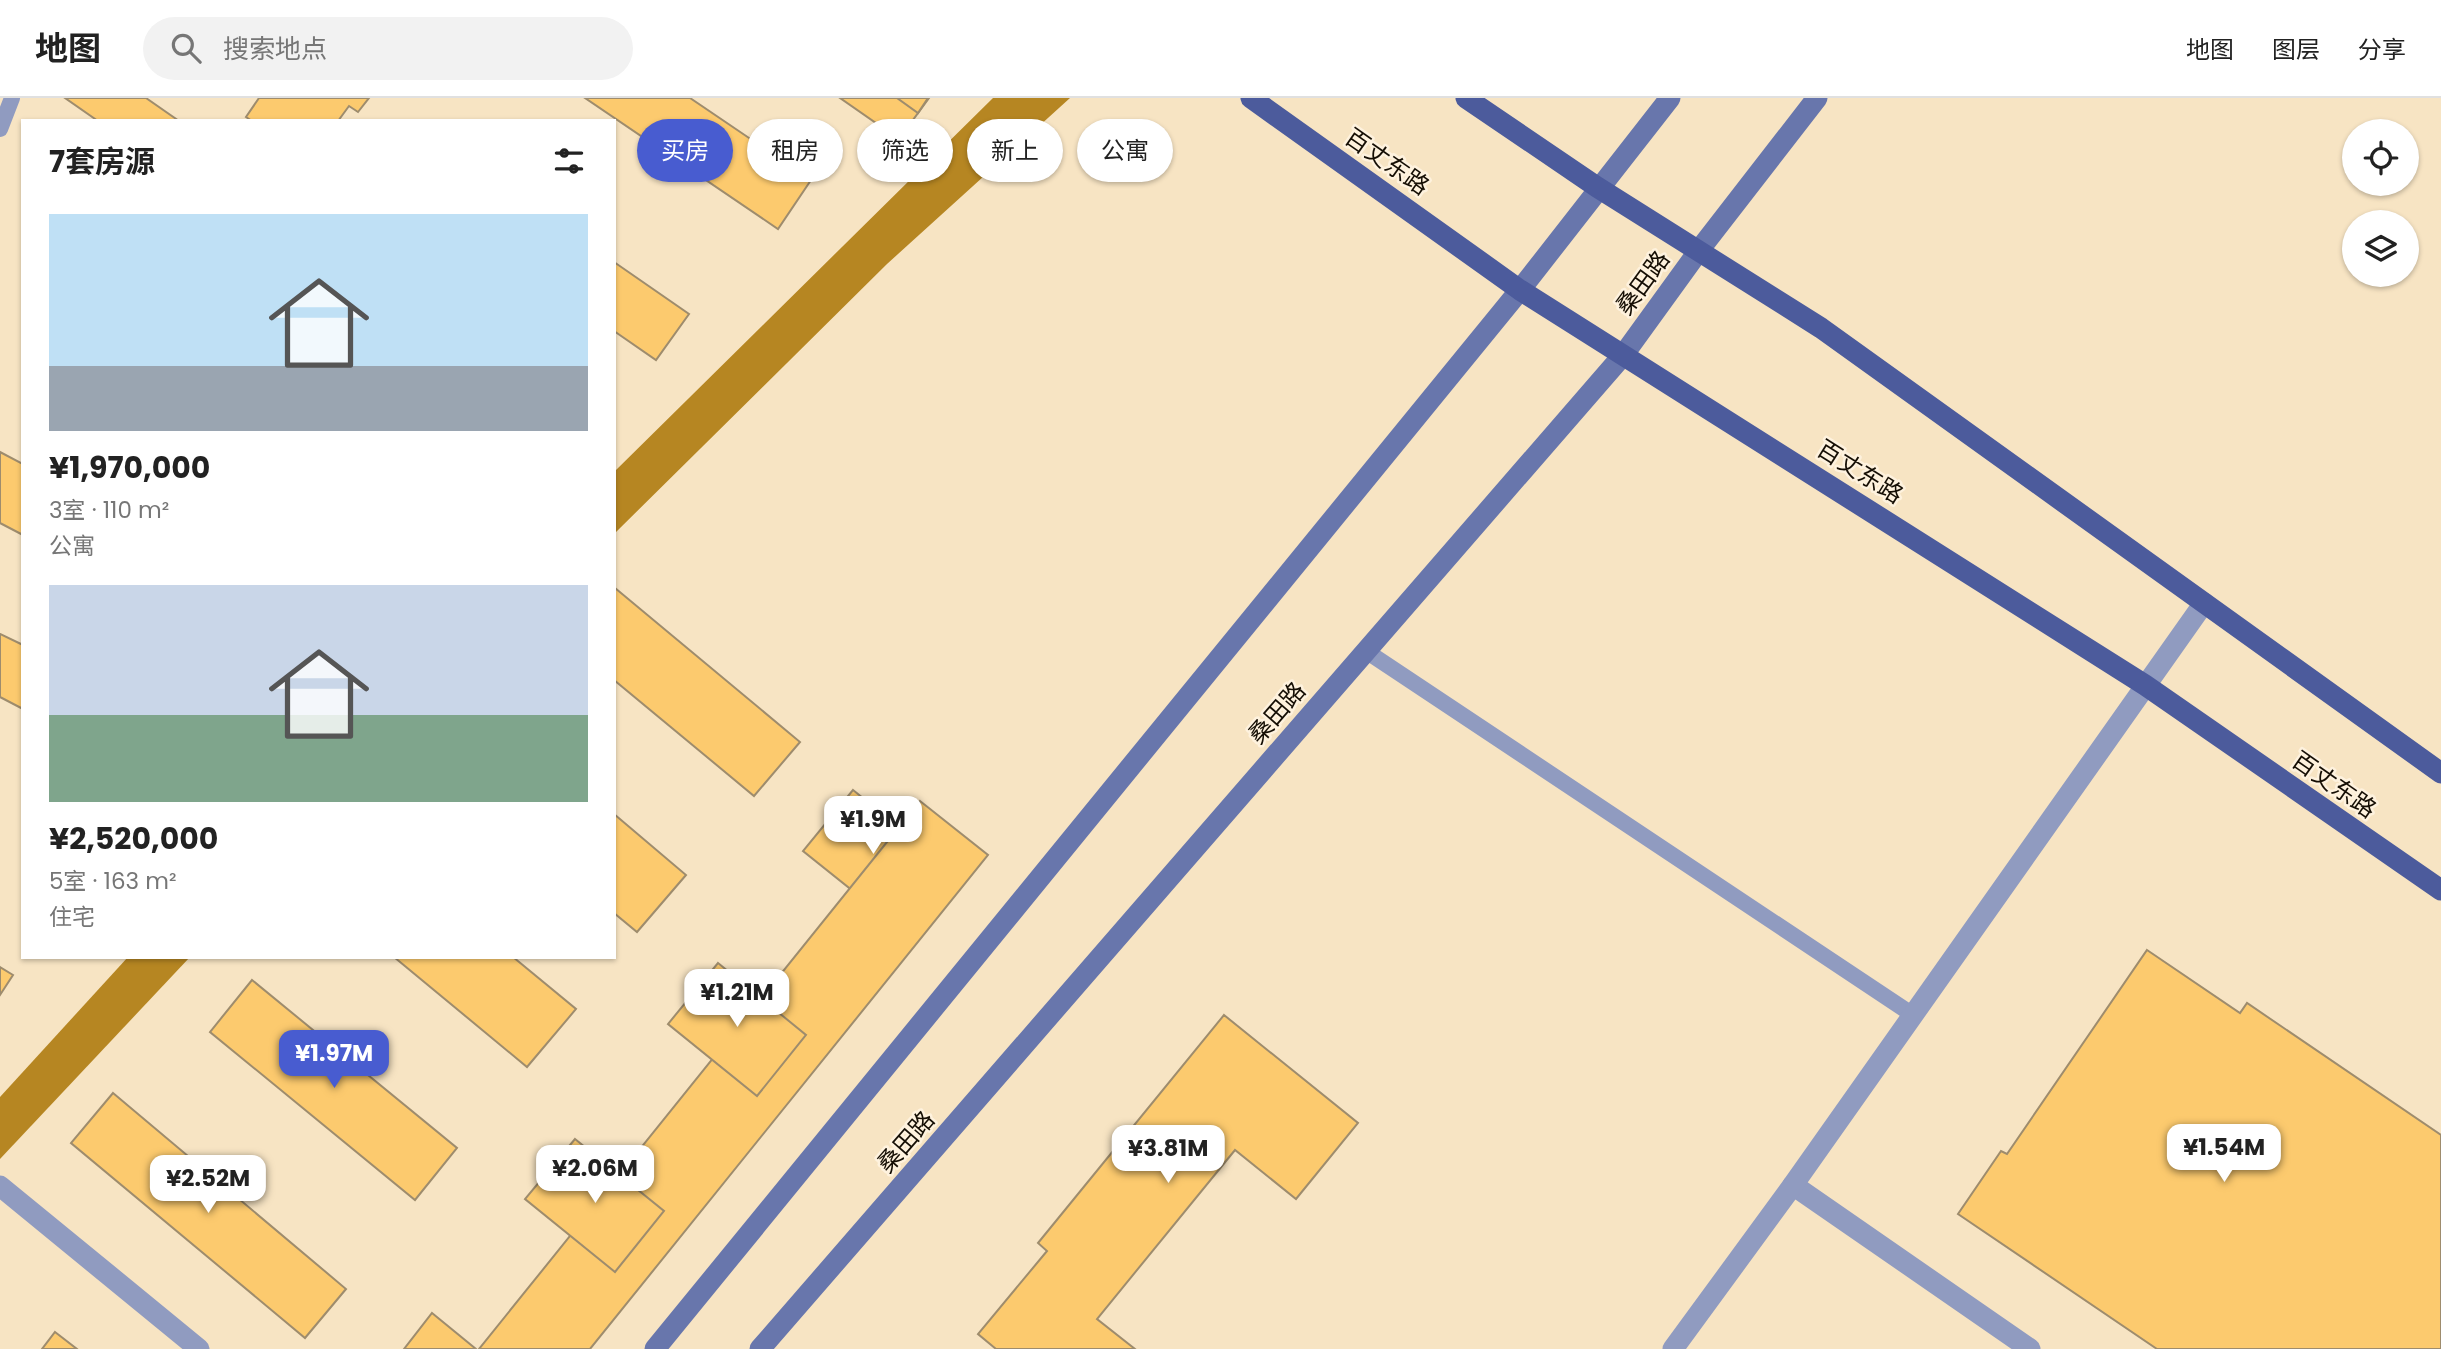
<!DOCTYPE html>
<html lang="zh">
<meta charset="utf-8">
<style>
body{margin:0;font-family:Poppins,"Noto Sans SC",sans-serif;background:#f2f2f2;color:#222;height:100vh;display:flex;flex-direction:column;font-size:26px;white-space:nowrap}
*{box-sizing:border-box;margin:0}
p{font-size:23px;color:#767676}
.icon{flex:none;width:38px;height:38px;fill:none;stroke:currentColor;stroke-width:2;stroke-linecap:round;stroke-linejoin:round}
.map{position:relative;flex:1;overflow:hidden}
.details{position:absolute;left:21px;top:21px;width:595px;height:840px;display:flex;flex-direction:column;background:#fff;border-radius:0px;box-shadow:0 2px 5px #0004}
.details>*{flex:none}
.banner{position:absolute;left:637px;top:21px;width:665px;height:63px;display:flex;gap:14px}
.controls{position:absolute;left:2342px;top:21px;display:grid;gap:14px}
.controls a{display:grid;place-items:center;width:77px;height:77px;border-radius:50%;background:#fff;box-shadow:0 2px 5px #0004;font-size:35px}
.price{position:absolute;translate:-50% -60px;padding:0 16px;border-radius:14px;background:#fff;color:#222;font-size:23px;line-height:46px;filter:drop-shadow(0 2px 4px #0008)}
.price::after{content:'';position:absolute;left:50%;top:42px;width:21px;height:16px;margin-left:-10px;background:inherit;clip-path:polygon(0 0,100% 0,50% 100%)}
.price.selected{background:#485cd0;color:#fff}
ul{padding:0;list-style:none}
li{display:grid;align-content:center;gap:14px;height:371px;padding:0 28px}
li span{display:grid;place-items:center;height:217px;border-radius:0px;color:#555}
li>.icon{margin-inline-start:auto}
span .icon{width:126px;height:126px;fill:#fffc;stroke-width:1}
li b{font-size:30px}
h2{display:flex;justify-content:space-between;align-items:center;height:84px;padding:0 28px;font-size:30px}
.tag{padding:0 24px;border-radius:32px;background:#fff;box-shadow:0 2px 5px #0004;font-size:24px;line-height:63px}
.tag.selected{background:#485cd0;color:#fff}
header{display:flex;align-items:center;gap:42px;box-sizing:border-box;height:98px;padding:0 35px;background:#fff;border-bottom:2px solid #e0e0e0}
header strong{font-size:33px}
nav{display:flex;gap:38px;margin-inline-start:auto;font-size:24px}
.search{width:490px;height:63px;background:#f2f2f2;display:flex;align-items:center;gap:18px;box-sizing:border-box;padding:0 24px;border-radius:38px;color:#767676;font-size:26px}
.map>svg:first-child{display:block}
.water{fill:#b68622}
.building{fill:#fcca6e;stroke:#9e8c6d;stroke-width:2}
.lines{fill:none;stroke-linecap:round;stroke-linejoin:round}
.service{stroke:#909bc0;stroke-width:16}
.minor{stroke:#909bc0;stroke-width:21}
.secondary{stroke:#6876ac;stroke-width:21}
.primary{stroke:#4c5b9c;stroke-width:21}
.labels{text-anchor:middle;stroke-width:5;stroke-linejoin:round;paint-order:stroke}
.street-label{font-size:24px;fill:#150e04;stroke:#fef2de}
</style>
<header>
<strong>地图</strong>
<div class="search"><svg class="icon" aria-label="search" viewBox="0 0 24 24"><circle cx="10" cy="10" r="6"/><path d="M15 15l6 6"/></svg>搜索地点</div>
<nav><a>地图</a><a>图层</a><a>分享</a></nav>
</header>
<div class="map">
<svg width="2441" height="1251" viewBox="0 0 2441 1251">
<rect width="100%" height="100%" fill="#f7e4c3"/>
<g class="water">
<polygon points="993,0 1070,0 887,166 614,436 614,374"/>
<polygon points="128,859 190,859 0,1061 0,999"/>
</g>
<g class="building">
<polygon points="65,0 146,0 179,23 98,23"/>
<polygon points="259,0 369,0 358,14 349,8 338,23 252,23 246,19"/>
<polygon points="585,0 690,0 811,82 778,131"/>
<polygon points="840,0 929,0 899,41"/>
<polygon points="897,0 928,0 918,15"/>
<polygon points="614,164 689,216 656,262 614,233"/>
<polygon points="0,354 23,366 23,437 0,425"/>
<polygon points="615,490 800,644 754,698 614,582"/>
<polygon points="0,536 23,547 23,611 0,599"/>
<polygon points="853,692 942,764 893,825 803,753"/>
<polygon points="920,703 988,757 590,1251 479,1251"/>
<polygon points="614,716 686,777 637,834 614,815"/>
<polygon points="2147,852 2240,915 2247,905 2441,1037 2441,1251 2157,1251 1958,1116 2001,1053 2007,1056"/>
<polygon points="394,859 513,859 576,911 527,969"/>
<polygon points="718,865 806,937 757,998 668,926"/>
<polygon points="0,869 13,877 0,897"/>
<polygon points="252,882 457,1050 415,1102 210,934"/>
<polygon points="1224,917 1358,1025 1296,1101 1235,1052 1097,1221 1135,1251 996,1251 978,1236 1047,1153 1038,1145"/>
<polygon points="113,995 346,1191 305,1240 71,1045"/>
<polygon points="575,1041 664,1113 615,1174 525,1101"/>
<polygon points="432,1215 476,1251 404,1251"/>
<polygon points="55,1234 77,1251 42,1251"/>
</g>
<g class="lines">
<g class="service">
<polyline points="0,31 12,0"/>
<polyline points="1366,553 1913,917"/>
</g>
<g class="minor">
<polyline points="1793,1087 2030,1251"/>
<polyline points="0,1088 199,1251"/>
<polyline points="1673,1251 1793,1087 2204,505"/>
</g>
<g class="secondary">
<polyline points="655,1251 1520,192 1670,0"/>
<polyline points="760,1251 1624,256 1700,151 1817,0"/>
</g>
<g class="primary">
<polyline points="1251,0 1520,192 2145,587 2441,792"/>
<polyline points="1466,0 1597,89 1821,230 2441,675"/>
</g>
</g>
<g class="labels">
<g class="street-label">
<text transform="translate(1387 64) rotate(35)" y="8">百丈东路</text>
<text transform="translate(1643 185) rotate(-54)" y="8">桑田路</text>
<text transform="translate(1860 374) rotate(32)" y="8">百丈东路</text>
<text transform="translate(1277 615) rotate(-49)" y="8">桑田路</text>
<text transform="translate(2334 687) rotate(35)" y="8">百丈东路</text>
<text transform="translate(906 1044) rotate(-49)" y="8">桑田路</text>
</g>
</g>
</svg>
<div class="controls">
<a><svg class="icon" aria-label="locate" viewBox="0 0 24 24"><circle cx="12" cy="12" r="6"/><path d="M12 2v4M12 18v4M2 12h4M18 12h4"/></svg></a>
<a><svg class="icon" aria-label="layers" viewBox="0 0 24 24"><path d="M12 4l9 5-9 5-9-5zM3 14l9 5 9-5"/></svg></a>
</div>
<b class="price" style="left:873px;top:758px">¥1.9M</b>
<b class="price" style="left:737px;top:931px">¥1.21M</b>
<b class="price selected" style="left:334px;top:992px">¥1.97M</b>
<b class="price" style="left:2224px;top:1086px">¥1.54M</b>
<b class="price" style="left:1168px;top:1087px">¥3.81M</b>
<b class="price" style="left:595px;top:1107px">¥2.06M</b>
<b class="price" style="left:208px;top:1117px">¥2.52M</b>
<div class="banner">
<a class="tag selected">买房</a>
<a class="tag">租房</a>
<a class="tag">筛选</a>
<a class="tag">新上</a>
<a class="tag">公寓</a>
</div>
<section class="details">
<h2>7套房源<svg class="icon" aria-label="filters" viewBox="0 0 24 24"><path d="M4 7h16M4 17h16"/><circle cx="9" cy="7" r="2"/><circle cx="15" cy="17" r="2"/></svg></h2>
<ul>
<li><span style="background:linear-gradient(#bfe0f5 70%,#9aa5b1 0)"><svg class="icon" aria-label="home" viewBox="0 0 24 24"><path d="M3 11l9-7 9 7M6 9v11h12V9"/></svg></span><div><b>¥1,970,000</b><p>3室 · 110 m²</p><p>公寓</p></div></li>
<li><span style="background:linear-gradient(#c9d6e8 60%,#7fa58c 0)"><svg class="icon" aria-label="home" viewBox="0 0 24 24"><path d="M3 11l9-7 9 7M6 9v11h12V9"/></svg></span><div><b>¥2,520,000</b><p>5室 · 163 m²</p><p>住宅</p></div></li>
</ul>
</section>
</div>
